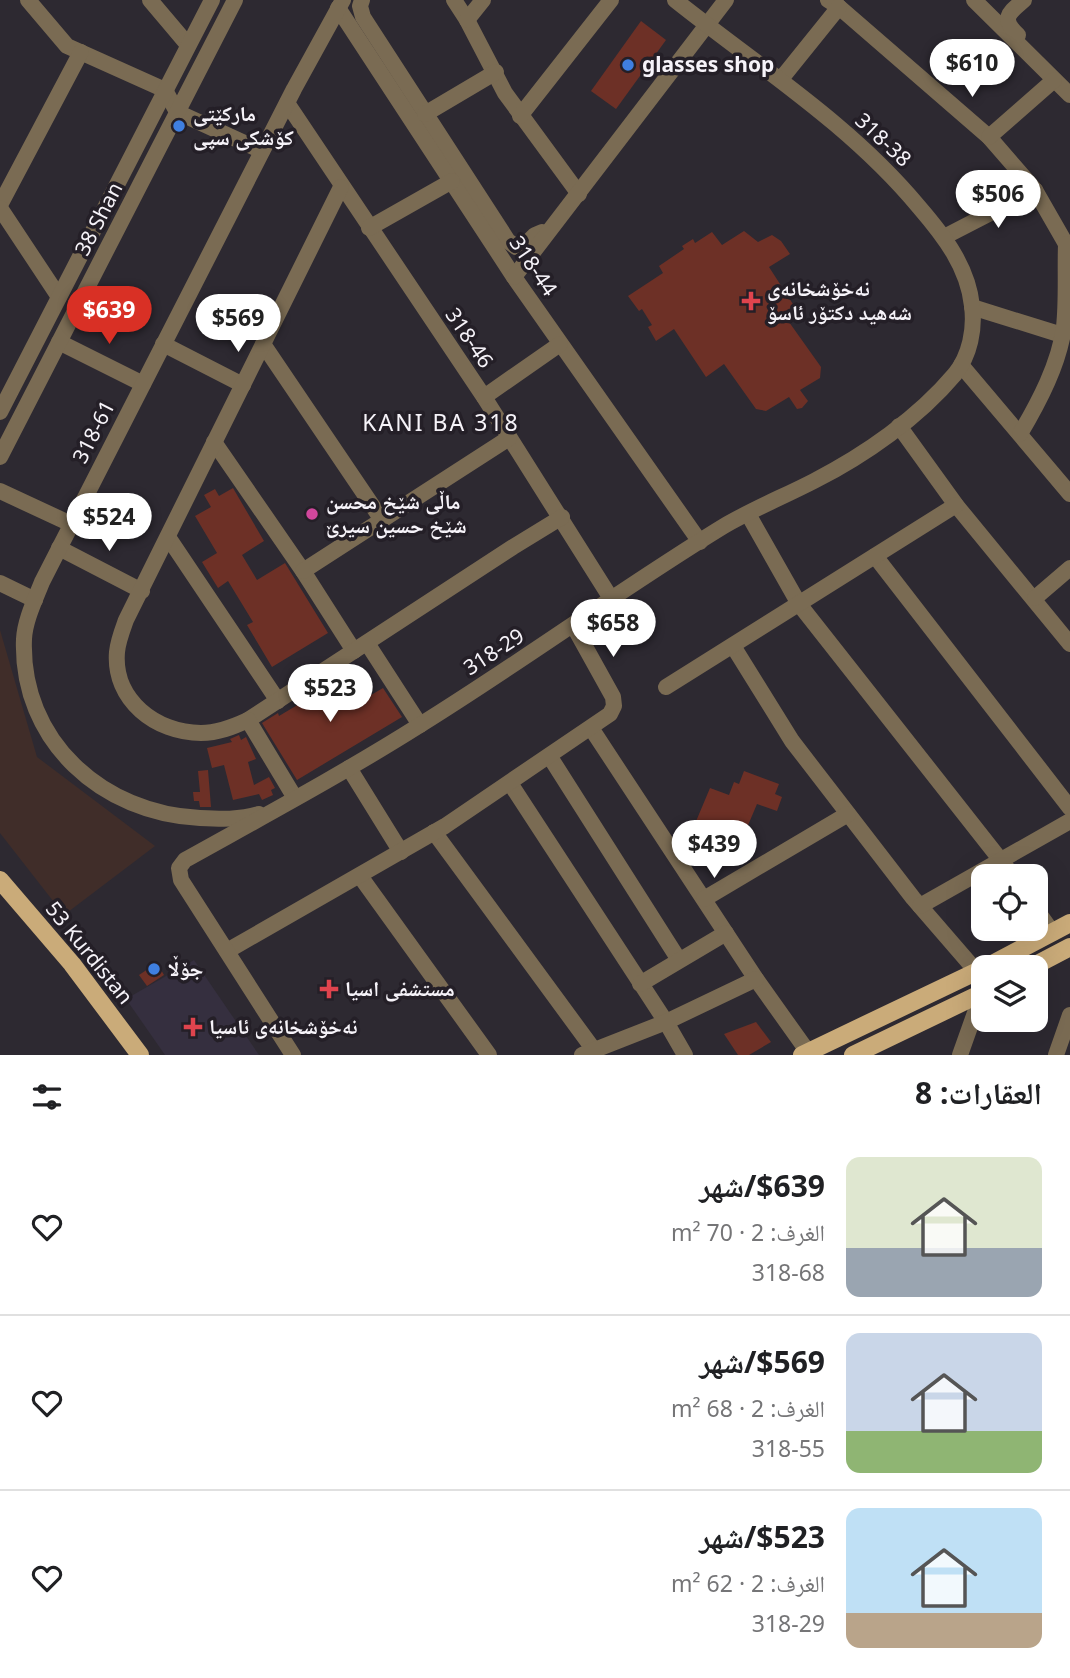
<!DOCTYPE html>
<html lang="ar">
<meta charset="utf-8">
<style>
body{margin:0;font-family:"Noto Sans","Noto Naskh Arabic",sans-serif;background:#f2f2f2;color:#202124;direction:rtl;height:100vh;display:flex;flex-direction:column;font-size:26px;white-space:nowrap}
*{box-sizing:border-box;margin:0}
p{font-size:23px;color:#757577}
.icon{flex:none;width:38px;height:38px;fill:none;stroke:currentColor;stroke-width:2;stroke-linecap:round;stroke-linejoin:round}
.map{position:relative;height:1055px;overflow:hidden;direction:ltr}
.details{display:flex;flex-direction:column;background:#fff;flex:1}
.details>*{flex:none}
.fabs{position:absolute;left:971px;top:864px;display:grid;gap:14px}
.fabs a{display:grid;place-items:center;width:77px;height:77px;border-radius:14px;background:#fff;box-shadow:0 7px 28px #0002;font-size:35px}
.price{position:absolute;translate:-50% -60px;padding:0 16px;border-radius:24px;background:#fff;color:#222;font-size:23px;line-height:46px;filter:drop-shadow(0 2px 4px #0008)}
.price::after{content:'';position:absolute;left:50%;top:42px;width:21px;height:16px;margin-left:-10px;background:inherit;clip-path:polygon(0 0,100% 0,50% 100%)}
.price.active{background:#d93025;color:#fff}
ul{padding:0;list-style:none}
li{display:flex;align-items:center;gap:21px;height:175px;padding:0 28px}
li+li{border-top:2px solid #e0e0e0}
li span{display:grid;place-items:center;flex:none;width:196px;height:140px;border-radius:14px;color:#555}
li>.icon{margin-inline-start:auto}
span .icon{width:84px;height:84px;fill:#fffc;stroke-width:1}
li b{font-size:30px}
h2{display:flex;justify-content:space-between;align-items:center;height:84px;padding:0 28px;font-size:30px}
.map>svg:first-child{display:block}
.industrial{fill:#402d29}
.medical{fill:#352f3f}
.building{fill:#6d3026}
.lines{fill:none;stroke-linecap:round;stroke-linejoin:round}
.minor{stroke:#7a6b53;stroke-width:16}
.major{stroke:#caab79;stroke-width:18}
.shop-dot{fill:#3f7fe0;stroke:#241f27;stroke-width:2.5}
.health-dot{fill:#e0444e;stroke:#241f27;stroke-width:2.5}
.hotel-dot{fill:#d1479c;stroke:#241f27;stroke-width:2.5}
.labels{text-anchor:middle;stroke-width:7;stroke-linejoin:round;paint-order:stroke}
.poi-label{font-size:21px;font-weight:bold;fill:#f6f3f9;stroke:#241f27;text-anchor:start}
.street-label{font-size:21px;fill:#f6f3f9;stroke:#241f27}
.neighbourhood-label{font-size:23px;letter-spacing:2px;fill:#f6f3f9;stroke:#241f27}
</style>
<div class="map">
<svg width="1070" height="1055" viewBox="0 0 1070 1055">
<rect width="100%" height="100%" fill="#2d2931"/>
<polygon class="industrial" points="0,630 37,757 155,846 64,915 0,833"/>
<polygon class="medical" points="194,960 259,1055 165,1055 126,999"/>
<g class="building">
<polygon points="641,21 666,40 616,109 591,91"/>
<polygon points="744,231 758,242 772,235 781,241 790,254 769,267 800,315 789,322 821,367 820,378 800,390 808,401 802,408 797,409 789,397 766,411 756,409 724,364 706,377 674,329 656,341 648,327 652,325 642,309 639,311 628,296 663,273 659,266 684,249 682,246 693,239 695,243 712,232 722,245"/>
<polygon points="233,488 264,541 242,555 257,580 285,563 328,633 272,667 247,625 253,622 228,581 218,588 202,562 217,553 195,516 211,507 204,495 215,489 219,496"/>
<polygon points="356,670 371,695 383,688 402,717 297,780 262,723 278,713 279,716"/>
<polygon points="239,735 241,740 246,737 256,759 248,762 254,785 269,777 275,788 271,790 273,795 262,800 259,794 233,800 224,765 212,768 207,748 232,742 230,739"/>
<polygon points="208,770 211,807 200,807 199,801 194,801 193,792 200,792 198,771"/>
<polygon points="744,771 779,784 775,794 782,797 777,811 757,804 738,849 729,845 726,853 689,838 710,788 729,795 734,782 739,784"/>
<polygon points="157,963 164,975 147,986 139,975"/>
<polygon points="756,1022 771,1042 749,1055 738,1055 724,1034"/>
</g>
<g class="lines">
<g class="minor">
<polyline points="28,0 67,46 165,90 177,112 262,151"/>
<polyline points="150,0 188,45"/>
<polyline points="362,0 360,6 363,17 508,241 516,247 524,246 535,235 542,232"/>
<polyline points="454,0 467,20 505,93 579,194"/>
<polyline points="828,0 839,7 989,137 1035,190 1066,244 1070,246"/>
<polyline points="974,0 1070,95"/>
<polyline points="338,8 514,277 700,542"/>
<polyline points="467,20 483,0"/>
<path d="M1018 35C1000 18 1009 13 1024 0"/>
<polyline points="781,79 839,7"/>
<polyline points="287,103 484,397 612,600"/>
<polyline points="425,114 496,72"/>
<polyline points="520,116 611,0"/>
<polyline points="989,137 1054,80"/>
<polyline points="0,205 81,52"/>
<polyline points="0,208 59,297"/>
<polyline points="369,228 452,181"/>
<polyline points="944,237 1035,190"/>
<polyline points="514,277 726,0"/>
<polyline points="972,307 1062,335"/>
<polyline points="59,342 143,384"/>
<polyline points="163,344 243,385"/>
<polyline points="263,344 382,520"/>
<polyline points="961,365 1070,494"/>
<polyline points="484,397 560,344"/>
<polyline points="0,412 212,0"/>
<polyline points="899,426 956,505 1070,644"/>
<path d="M1020 434C1039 402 1059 364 1064 327 1067 300 1065 271 1066 244"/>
<polyline points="214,442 303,571 354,651"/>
<polyline points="0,457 235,0"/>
<polyline points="0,491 71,524"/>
<polyline points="748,514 799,604 1014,877"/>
<polyline points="168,537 278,701"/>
<polyline points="59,548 142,591"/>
<polyline points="875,556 1070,808"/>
<polyline points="303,571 509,438"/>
<polyline points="0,583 35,600"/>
<polyline points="1035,598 1070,568"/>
<polyline points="367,643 420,725"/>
<polyline points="733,646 792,741 913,898 977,972"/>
<polyline points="666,687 956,505"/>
<polyline points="248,720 513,547 562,517"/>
<polyline points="591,728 756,979 808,1052"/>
<polyline points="550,757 679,960"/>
<polyline points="349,768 401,852"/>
<polyline points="510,783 666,1022 685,1055"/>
<path d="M295 798 248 720C233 727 218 733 201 733 156 733 113 700 117 652 118 641 122 631 126 620L341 187"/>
<path d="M259 814C240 820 220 819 200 818 103 814 20 741 24 639 25 620 35 600 42 582L294 89 343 0"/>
<polyline points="434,832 594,1050"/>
<polyline points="360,876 489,1055"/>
<polyline points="704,899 848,814"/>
<polyline points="920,906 1070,821"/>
<polyline points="1036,909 1053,933"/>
<polyline points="227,951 445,826 610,714 614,706 613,697 573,625"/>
<polyline points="640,984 726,933"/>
<path d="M293 1055 181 880 179 868 185 860C264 816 344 773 420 725 523 661 621 589 724 526 753 509 785 496 814 481 865 455 918 418 955 374 970 355 975 329 972 306 968 267 944 236 919 207 850 124 759 67 675 0"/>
<polyline points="582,1055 666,1022 756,979"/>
<polyline points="960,1055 982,993"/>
<polyline points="1056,1055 1070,1015"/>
</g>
<g class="major">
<polyline points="0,880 72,964 140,1055"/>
<polyline points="985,968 1070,923"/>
<polyline points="1030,968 1070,947"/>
<polyline points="802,1055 984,968"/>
<polyline points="853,1055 984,992"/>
</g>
</g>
<g class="shop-dot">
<circle cx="628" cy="65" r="7"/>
<circle cx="179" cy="126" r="7"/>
<circle cx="154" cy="969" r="7"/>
</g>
<g class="health-dot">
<path d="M747.5 290.5h7v7h7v7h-7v7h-7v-7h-7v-7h7z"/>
<path d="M325.5 978.5h7v7h7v7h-7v7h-7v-7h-7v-7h7z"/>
<path d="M189.5 1016.5h7v7h7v7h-7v7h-7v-7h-7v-7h7z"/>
</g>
<circle class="hotel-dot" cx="312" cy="514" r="7"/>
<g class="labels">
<g class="poi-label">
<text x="642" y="72">glasses shop</text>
<text x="193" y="121">مارکێتی<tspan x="193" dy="24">کۆشکی سپی</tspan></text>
<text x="767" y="296">نەخۆشخانەی<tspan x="767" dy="24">شەهید دکتۆر ئاسۆ</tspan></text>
<text x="326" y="509">ماڵی شێخ محسن<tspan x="326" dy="24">شێخ حسین سیرێ</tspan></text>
<text x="168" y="976">جۆڵا</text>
<text x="345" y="996">مستشفى اسيا</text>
<text x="209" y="1034">نه‌خۆشخانه‌ى ئاسیا</text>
</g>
<g class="street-label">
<text transform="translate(883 140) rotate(43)" y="7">318-38</text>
<text transform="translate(99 219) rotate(-63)" y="7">38 Shan</text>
<text transform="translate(533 266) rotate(56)" y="7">318-44</text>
<text transform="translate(469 338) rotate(56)" y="7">318-46</text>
<text transform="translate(94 432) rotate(-63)" y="7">318-61</text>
<text transform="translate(494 652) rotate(-33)" y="7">318-29</text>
<text transform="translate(89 953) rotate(51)" y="7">53 Kurdistan</text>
</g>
<g class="neighbourhood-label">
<text x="441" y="431">KANI BA 318</text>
</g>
</g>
</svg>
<div class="fabs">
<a><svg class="icon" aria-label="locate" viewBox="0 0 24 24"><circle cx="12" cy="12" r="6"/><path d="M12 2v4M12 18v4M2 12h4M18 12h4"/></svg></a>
<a><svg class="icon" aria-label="layers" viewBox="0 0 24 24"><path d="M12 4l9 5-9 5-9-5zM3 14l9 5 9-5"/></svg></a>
</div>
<b class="price" style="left:972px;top:99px">$610</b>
<b class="price" style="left:998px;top:230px">$506</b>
<b class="price active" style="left:109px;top:346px">$639</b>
<b class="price" style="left:238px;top:354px">$569</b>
<b class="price" style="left:109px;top:553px">$524</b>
<b class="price" style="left:613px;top:659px">$658</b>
<b class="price" style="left:330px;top:724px">$523</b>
<b class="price" style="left:714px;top:880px">$439</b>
</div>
<section class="details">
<h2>العقارات: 8<svg class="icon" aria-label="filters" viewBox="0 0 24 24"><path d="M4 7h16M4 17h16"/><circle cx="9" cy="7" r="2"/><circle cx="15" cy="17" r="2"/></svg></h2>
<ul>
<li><span style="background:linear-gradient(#dfe7d0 65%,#9aa5b1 0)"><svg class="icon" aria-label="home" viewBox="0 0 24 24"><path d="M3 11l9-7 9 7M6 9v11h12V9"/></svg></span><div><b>$639/شهر</b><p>الغرف: 2 · 70 m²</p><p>318-68</p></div><svg class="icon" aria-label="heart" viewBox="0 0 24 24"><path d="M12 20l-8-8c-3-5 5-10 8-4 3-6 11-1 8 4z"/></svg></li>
<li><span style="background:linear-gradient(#c9d6e8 70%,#8fb573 0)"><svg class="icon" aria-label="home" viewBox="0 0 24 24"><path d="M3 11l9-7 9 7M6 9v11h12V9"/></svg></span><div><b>$569/شهر</b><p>الغرف: 2 · 68 m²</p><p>318-55</p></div><svg class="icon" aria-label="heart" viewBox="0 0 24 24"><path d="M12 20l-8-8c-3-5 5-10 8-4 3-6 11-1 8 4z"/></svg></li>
<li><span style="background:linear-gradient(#bfe0f5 75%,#b9a48a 0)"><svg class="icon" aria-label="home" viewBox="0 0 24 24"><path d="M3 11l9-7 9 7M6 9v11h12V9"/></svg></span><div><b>$523/شهر</b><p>الغرف: 2 · 62 m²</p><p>318-29</p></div><svg class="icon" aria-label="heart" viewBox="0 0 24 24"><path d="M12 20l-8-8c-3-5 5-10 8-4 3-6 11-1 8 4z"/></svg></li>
</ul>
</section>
